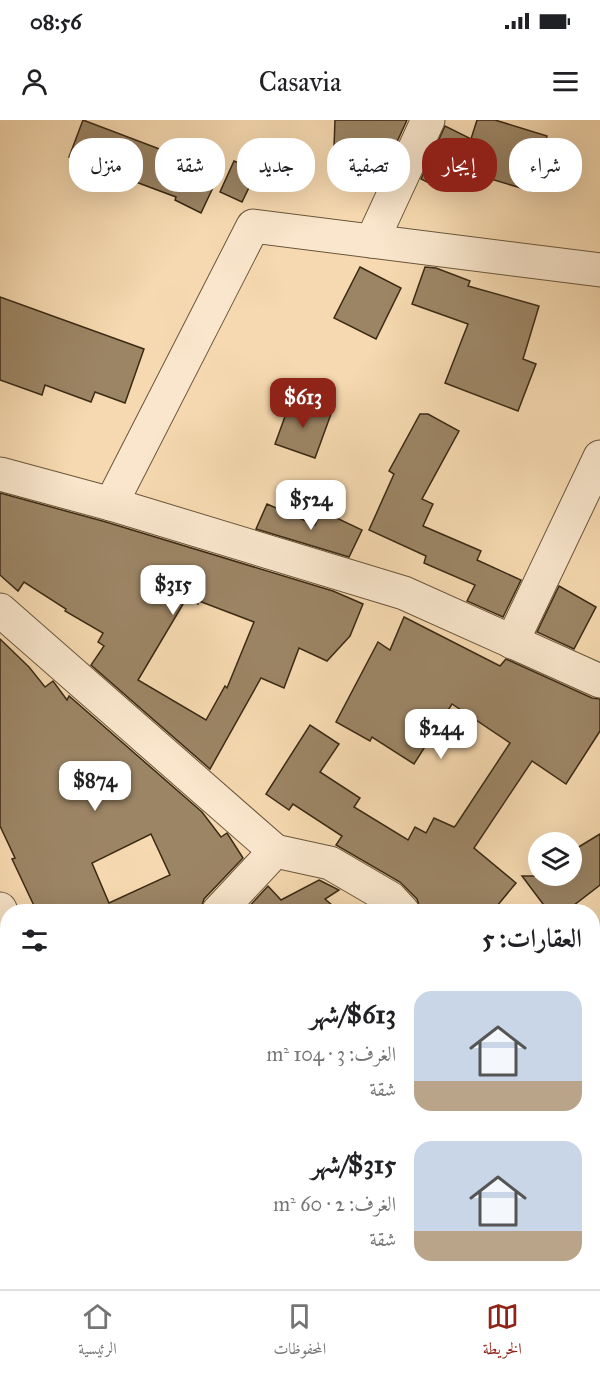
<!DOCTYPE html>
<html lang="ar">
<meta charset="utf-8">
<style>
body{margin:0;font-family:"IM FELL Great Primer",Amiri,serif;background:#f2f2f2;color:#202124;direction:rtl;height:100vh;display:flex;flex-direction:column;font-size:22px;white-space:nowrap}
*{box-sizing:border-box;margin:0}
p{font-size:20px;color:#757577}
.icon{flex:none;width:33px;height:33px;fill:none;stroke:currentColor;stroke-width:2;stroke-linecap:round;stroke-linejoin:round}
.map{position:relative;flex:1;overflow:hidden;direction:ltr}
.drawer{position:absolute;left:0px;top:784px;width:600px;height:386px;display:flex;flex-direction:column;background:#fff;border-radius:24px 24px 0 0;box-shadow:0 6px 24px #0002;direction:rtl}
.drawer>*{flex:none}
.banner{position:absolute;left:18px;top:18px;width:564px;height:54px;direction:rtl;display:flex;gap:12px}
.fabs{position:absolute;left:528px;top:712px;display:grid;gap:12px}
.fabs a{display:grid;place-items:center;width:54px;height:54px;border-radius:50%;background:#fff;box-shadow:0 6px 24px #0002;font-size:30px}
.price{position:absolute;translate:-50% -51px;padding:0 14px;border-radius:12px;background:#fff;color:#222;font-size:20px;line-height:39px;filter:drop-shadow(0 2px 3px #0008)}
.price::after{content:'';position:absolute;left:50%;top:36px;width:18px;height:14px;margin-left:-9px;background:inherit;clip-path:polygon(0 0,100% 0,50% 100%)}
.price.selected{background:#8f2418;color:#fff}
ul{padding:0;list-style:none}
li{display:flex;align-items:center;gap:18px;height:150px;padding:0 18px}
li span{display:grid;place-items:center;flex:none;width:168px;height:120px;border-radius:18px;color:#555}
li>.icon{margin-inline-start:auto}
span .icon{width:72px;height:72px;fill:#fffc;stroke-width:1}
li b{font-size:26px}
h2{display:flex;justify-content:space-between;align-items:center;height:72px;padding:0 18px;font-size:26px}
.tag{padding:0 21px;border-radius:24px;background:#fff;box-shadow:0 6px 24px #0002;font-size:21px;line-height:54px}
.tag.selected{background:#8f2418;color:#fff}
.status{display:flex;justify-content:space-between;align-items:center;height:42px;padding:0 30px;background:#fff;direction:ltr}
.status svg{height:16px;fill:currentColor}
header{display:flex;justify-content:space-between;align-items:center;height:78px;padding:0 18px;background:#fff;font-size:27px;font-weight:600}
.tabs{display:flex;justify-content:space-around;align-items:center;height:84px;border-top:2px solid #e0e0e0;background:#fff;font-size:16px;color:#757577}
.tabs a{display:grid;justify-items:center;gap:3px}
.tabs .selected{color:#8f2418}
.map>svg:first-child{display:block}
.building{fill:#9c8565;stroke:#3b2a14;stroke-width:1.5;fill-rule:evenodd}
.lines{fill:none;stroke-linecap:round;stroke-linejoin:round}
.minor-casing{stroke:#6a563b;stroke-width:35}
.minor{stroke:#f9e6cc;stroke-width:33}
</style>
<div class="status"><b>08:56</b><svg viewBox="0 0 49 12"><path d="M0 12V9h3v3zM5 12V6h3v6zM10 12V3h3v9zM15 12V0h3v12zM26 1h20v11H26zM47 4h2v5h-2z"/></svg></div>
<header><svg class="icon" aria-label="menu" viewBox="0 0 24 24"><path d="M4 6h16M4 12h16M4 18h16"/></svg>Casavia<svg class="icon" aria-label="person" viewBox="0 0 24 24"><circle cx="12" cy="8" r="4"/><path d="M4 21q1-7 8-7t8 7"/></svg></header>
<div class="map">
<svg width="600" height="1169" viewBox="0 0 600 1169">
<rect width="100%" height="100%" fill="#f6d9b0"/>
<filter id="stains"><feTurbulence type="fractalNoise" baseFrequency=".00333" numOctaves="4"/><feColorMatrix values="0 0 0 0 .2 0 0 0 0 .09 0 0 0 0 .02 0 0 0 .5 -.17"/></filter>
<radialGradient id="worn" r=".72"><stop offset=".6" stop-color="#630" stop-opacity="0"/><stop offset="1" stop-color="#630" stop-opacity=".3"/></radialGradient>
<g class="building">
<polygon points="83,0 170,33 169,38 216,61 201,93 175,80 176,77 69,37"/>
<polygon points="335,0 407,0 391,35 334,27"/>
<polygon points="477,0 495,0 547,16 531,71 451,47 441,69 421,59 445,6 471,19"/>
<polygon points="234,41 257,51 242,82 220,72"/>
<polygon points="360,147 401,168 376,219 334,198"/>
<polygon points="425,147 436,148 470,161 468,166 539,186 523,239 536,244 518,291 445,263 468,204 412,184"/>
<polygon points="0,177 144,229 125,283 95,272 91,282 45,265 42,275 0,260"/>
<polygon points="291,280 331,294 315,338 275,324"/>
<polygon points="420,294 428,294 459,311 422,379 433,384 423,406 481,431 477,440 521,460 503,497 467,481 475,465 424,443 426,436 369,410 394,354 389,351"/>
<path d="M0 373 106 402 333 471 363 484 350 516 327 541 299 528 284 568 261 558 210 649 91 545 104 526 98 522 103 513 65 491 66 489 24 462 18 471 0 455ZM186 479 198 484 199 481 254 502 227 568 225 566 206 600 138 560Z"/>
<polygon points="267,384 315,405 322,391 362,410 349,437 256,409"/>
<polygon points="559,466 596,487 574,529 537,512"/>
<polygon points="404,497 500,546 506,539 592,578 600,579 600,611 566,664 532,641 474,728 516,763 492,792 421,792 417,779 400,762 336,725 342,716 293,684 289,690 266,674 310,605 339,624 320,652 360,678 354,687 408,720 415,707 426,713 434,698 454,707 456,705 510,623 452,584 414,644 372,617 370,621 336,602 378,522 390,530"/>
<path d="M0 519 29 547 45 567 53 561 67 580 69 576 202 692 221 717 227 713 243 738 204 779 200 792H37L12 739 15 738 0 706ZM151 714 170 755 109 783 92 743Z"/>
<polygon points="600,714 600,765 565,792 549,792 522,756 572,756 572,731"/>
<polygon points="319,760 339,770 325,779 340,792 244,792 268,766 281,780"/>
</g>
<g class="lines">
<defs>
<g id="minor">
<polyline points="372,121 428,0"/>
<polyline points="0,354 111,384 404,473 600,561"/>
<polyline points="111,384 253,106 600,150"/>
<polyline points="0,490 275,731 330,743 390,778 403,792"/>
<polyline points="512,522 600,337"/>
<polyline points="0,789 8,809"/>
<polyline points="218,792 275,731"/>
<polyline points="592,901 600,899"/>
<polyline points="0,927 8,919"/>
<polyline points="0,1069 3,1087 8,1096"/>
<polyline points="39,1162 43,1169"/>
</g>
</defs>
<use href="#minor" class="minor-casing"/>
<use href="#minor" class="minor"/>
</g>
<rect width="100%" height="100%" filter="url(#stains)"/>
<rect width="100%" height="100%" fill="url(#worn)"/>
</svg>
<div class="fabs">
<a><svg class="icon" aria-label="layers" viewBox="0 0 24 24"><path d="M12 4l9 5-9 5-9-5zM3 14l9 5 9-5"/></svg></a>
</div>
<b class="price selected" style="left:303px;top:309px">$613</b>
<b class="price" style="left:311px;top:411px">$524</b>
<b class="price" style="left:173px;top:496px">$315</b>
<b class="price" style="left:441px;top:640px">$244</b>
<b class="price" style="left:95px;top:692px">$874</b>
<div class="banner">
<a class="tag">شراء</a>
<a class="tag selected">إيجار</a>
<a class="tag">تصفية</a>
<a class="tag">جديد</a>
<a class="tag">شقة</a>
<a class="tag">منزل</a>
</div>
<section class="drawer">
<h2>العقارات: 5<svg class="icon" aria-label="filters" viewBox="0 0 24 24"><path d="M4 7h16M4 17h16"/><circle cx="9" cy="7" r="2"/><circle cx="15" cy="17" r="2"/></svg></h2>
<ul>
<li><span style="background:linear-gradient(#c9d6e8 75%,#b9a48a 0)"><svg class="icon" aria-label="home" viewBox="0 0 24 24"><path d="M3 11l9-7 9 7M6 9v11h12V9"/></svg></span><div><b>$613/شهر</b><p>الغرف: 3 · 104 m²</p><p>شقة</p></div></li>
<li><span style="background:linear-gradient(#c9d6e8 75%,#b9a48a 0)"><svg class="icon" aria-label="home" viewBox="0 0 24 24"><path d="M3 11l9-7 9 7M6 9v11h12V9"/></svg></span><div><b>$315/شهر</b><p>الغرف: 2 · 60 m²</p><p>شقة</p></div></li>
</ul>
</section>
</div>
<nav class="tabs">
<a class="selected"><svg class="icon" aria-label="map" viewBox="0 0 24 24"><path d="M3 6l6-2 6 2 6-2v14l-6 2-6-2-6 2zM9 4v14M15 6v14"/></svg>الخريطة</a>
<a><svg class="icon" aria-label="saved" viewBox="0 0 24 24"><path d="M7 4h10v16l-5-4-5 4z"/></svg>المحفوظات</a>
<a><svg class="icon" aria-label="home" viewBox="0 0 24 24"><path d="M3 11l9-7 9 7M6 9v11h12V9"/></svg>الرئيسية</a>
</nav>
